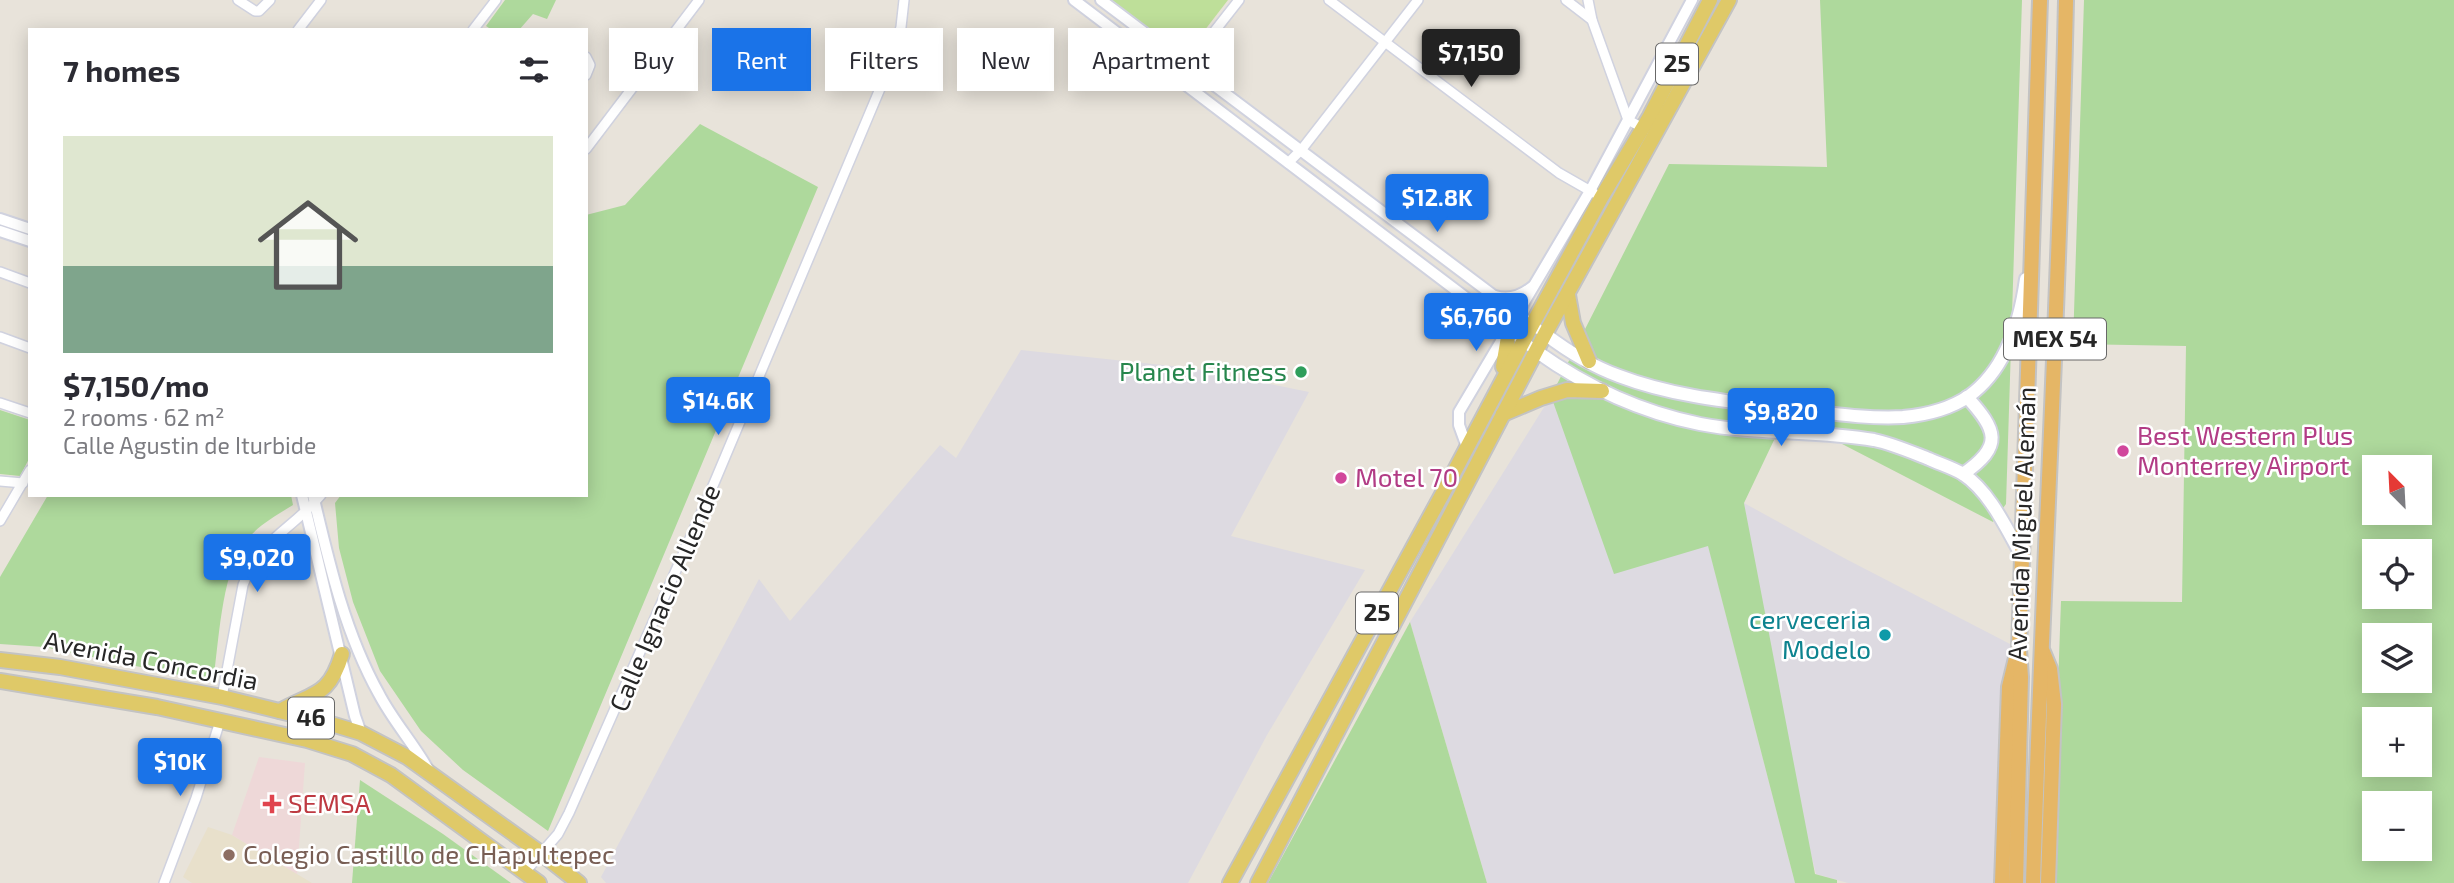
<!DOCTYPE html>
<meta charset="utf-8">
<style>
body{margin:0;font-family:"Exo 2",sans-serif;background:#f2f2f3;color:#2b2b33;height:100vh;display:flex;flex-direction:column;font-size:26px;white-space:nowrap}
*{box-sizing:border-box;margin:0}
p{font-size:23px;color:#7c7c81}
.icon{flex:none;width:38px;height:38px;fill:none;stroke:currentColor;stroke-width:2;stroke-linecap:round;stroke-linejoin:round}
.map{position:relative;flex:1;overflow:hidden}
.side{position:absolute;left:28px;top:28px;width:560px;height:469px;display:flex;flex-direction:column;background:#fff;border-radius:0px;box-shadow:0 4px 18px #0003}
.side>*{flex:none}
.hud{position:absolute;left:609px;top:28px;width:665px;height:63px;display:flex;gap:14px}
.needle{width:46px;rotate:336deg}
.controls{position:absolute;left:2362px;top:455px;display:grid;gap:14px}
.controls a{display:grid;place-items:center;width:70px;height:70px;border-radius:0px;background:#fff;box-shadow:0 4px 18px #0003;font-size:35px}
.price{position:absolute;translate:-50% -60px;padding:0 16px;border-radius:7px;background:#1a73e8;color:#fff;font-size:23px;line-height:46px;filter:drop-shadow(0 2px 4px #0008)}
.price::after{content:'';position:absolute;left:50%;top:42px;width:21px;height:16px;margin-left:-10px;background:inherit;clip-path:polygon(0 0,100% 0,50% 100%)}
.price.current{background:#222;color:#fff}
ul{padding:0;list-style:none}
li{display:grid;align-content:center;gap:14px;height:371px;padding:0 35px}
li span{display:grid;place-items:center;height:217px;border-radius:0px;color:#555}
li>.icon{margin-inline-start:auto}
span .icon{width:126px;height:126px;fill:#fffc;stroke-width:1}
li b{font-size:30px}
h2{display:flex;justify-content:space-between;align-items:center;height:84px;padding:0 35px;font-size:30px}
.chip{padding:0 24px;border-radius:0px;background:#fff;box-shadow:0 4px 18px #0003;font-size:24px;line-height:63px}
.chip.current{background:#1a73e8;color:#fff}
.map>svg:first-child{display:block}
.industrial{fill:#dddae1}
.education{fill:#e8e0cb}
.medical{fill:#eed8d8}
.green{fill:#aed99c;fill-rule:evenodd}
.pitch{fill:#bedf99}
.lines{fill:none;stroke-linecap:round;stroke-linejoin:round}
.minor-casing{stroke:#d0d2df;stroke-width:12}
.tertiary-casing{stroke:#d0d2df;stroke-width:14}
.secondary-casing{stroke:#d0d2df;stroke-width:16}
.primary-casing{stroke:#c3c3c3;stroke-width:18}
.trunk-casing{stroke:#c3c3c3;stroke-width:18}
.minor{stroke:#fff;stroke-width:9}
.tertiary{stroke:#fff;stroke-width:10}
.secondary{stroke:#fff;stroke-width:12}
.primary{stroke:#dfc968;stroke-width:14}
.trunk{stroke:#e5b666;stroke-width:14}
.leisure-dot{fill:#2e9e5b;stroke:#fff;stroke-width:2.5}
.hotel-dot{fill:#d1479c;stroke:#fff;stroke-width:2.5}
.culture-dot{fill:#0f9aa8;stroke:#fff;stroke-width:2.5}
.health-dot{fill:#e0444e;stroke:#fff;stroke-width:2.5}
.education-dot{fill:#8d6e63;stroke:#fff;stroke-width:2.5}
.labels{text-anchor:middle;stroke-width:5;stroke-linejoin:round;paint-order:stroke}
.shield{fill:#fff;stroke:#686868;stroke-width:2}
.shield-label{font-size:24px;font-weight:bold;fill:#272727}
.leisure-label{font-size:26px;fill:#27864d;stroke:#fff;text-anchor:end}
.hotel-label{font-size:26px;fill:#b23c85;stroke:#fff;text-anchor:start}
.street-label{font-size:26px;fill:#272727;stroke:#fff}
.culture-label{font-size:26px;fill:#0d838f;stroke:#fff;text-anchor:end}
.health-label{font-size:26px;fill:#be3a42;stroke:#fff;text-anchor:start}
.education-label{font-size:26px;fill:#785e54;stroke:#fff;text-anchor:start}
</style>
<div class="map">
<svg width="2454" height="883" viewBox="0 0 2454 883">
<rect width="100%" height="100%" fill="#e8e3da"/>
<g class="industrial">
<polygon points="1021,350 1191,368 1309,392 1231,536 1365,570 1267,735 1188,883 606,883 601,877 759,579 790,621 940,445 956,458"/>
<polygon points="1551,396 1708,545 1795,883 1487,883 1410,622"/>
<polygon points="1744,503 1844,558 2012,645 2000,883 1848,883 1816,874 1784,745"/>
</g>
<polygon class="education" points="208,827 232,835 312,883 192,883 183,877"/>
<polygon class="medical" points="259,757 305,763 297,874 232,835"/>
<g class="green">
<polygon points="505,0 556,0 547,19 533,14 519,30 492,30 486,26"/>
<polygon points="1820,0 2022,0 2006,504 1993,522 1786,415 1744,503 1815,874 1837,880 1837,883 1795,883 1708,546 1614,574 1551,396 1669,164 1827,167"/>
<path d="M2084 0H2454V883H2051L2061 601 2182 602 2186 346 2073 344ZM2375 467H2420V513H2375ZM2375 551H2420V597H2375ZM2375 635H2420V681H2375ZM2375 719H2420V765H2375ZM2375 803H2420V849H2375Z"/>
<polygon points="700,124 818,187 548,831 463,770 421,731 380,671 353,602 339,548 335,503 341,495 586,495 586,215 625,205"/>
<polygon points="0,410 30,420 30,457 20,476 0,474"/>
<path d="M48 495H291L293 505C275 516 255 527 243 545 221 578 219 642 213 682L44 647 0 644V577Z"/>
<polygon points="1410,622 1487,883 1268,883"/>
<polygon points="360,780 443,834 511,883 352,883"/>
</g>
<polygon class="pitch" points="1108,0 1228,0 1184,57"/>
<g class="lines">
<defs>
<g id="minor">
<polyline points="238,0 255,11 259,11 270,0"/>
<polyline points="1329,0 1559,173 1594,193"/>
<polyline points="1566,0 1592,20"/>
<polyline points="1588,0 1592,20 1628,120 1643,128"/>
<polyline points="298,30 321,0"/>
<polyline points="473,30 496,0"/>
<polyline points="586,57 590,65 586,75"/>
<polyline points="1177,79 1239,0"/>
<polyline points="586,149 699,0"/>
<polyline points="1288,163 1302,149 1418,0"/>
<polyline points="0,272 30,283"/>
<polyline points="0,337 30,348"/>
<polyline points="0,403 30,413"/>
<polyline points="0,481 23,483"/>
<polyline points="0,521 30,470"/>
<path d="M222 697 243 585C260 538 292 530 321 495"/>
<polyline points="525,872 558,834 569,813 707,500 887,72 901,27 904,0"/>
<polyline points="164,883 196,798 220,721"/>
</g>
<g id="tertiary">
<polyline points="1074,0 1536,351"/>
<polyline points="1101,0 1538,329"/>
<polyline points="0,219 30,229"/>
<polyline points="0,231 30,241"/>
<path d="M1495 296C1508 300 1521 296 1532 287"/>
<polyline points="1467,447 1459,425 1459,412 1590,191 1692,0"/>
<polyline points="302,495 355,716 361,733"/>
<path d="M313 495C329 563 345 633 379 694 393 721 414 744 429 771"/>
</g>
<g id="secondary">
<path d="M1545 334C1566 350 1594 367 1619 376 1674 397 1734 402 1791 409 1828 413 1867 419 1903 417 1925 415 1950 409 1969 396 2005 370 2020 322 2026 279"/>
<path d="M1536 351C1585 386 1640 412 1700 424 1757 435 1817 430 1874 440 1893 444 1911 452 1929 459 1940 464 1953 468 1963 474 1990 492 2006 528 2022 556"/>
<path d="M1963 474C2004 446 1997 430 1967 397"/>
</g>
<g id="primary">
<polyline points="1568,295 1573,323 1589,361"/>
<polyline points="1503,367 1509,331"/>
<polyline points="1503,414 1541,398 1567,390 1602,391"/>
<polyline points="0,660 60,667 222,697 328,723 361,733 407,757 542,854 579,883"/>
<polyline points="0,681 157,707 307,740 352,754 391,775 539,883"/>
<path d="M280 711C314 692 329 697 342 654"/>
<polyline points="1230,883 1444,491 1532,325 1601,198 1650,116 1710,0"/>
<polyline points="1258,883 1545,334 1729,0"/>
</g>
<g id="trunk">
<polyline points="2043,652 2050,669 2054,704 2048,883"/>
<polyline points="2002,883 2009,687 2016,658"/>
<polyline points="2016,883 2021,677 2019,650 2040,0"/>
<path d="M2033 883C2042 589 2060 294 2066 0"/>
</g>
</defs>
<use href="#minor" class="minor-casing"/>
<use href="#tertiary" class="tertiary-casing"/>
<use href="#secondary" class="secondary-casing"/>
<use href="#primary" class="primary-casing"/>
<use href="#trunk" class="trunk-casing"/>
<use href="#minor" class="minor"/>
<use href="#tertiary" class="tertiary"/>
<use href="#secondary" class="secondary"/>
<use href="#primary" class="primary"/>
<use href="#trunk" class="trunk"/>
</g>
<circle class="leisure-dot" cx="1301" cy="372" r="7"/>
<g class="hotel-dot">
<circle cx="2123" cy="451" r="7"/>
<circle cx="1341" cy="478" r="7"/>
</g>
<circle class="culture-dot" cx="1885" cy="635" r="7"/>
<path class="health-dot" d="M268.5 793.5h7v7h7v7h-7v7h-7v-7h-7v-7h7z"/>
<circle class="education-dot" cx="229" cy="855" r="7"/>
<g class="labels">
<g class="shield">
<rect x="1656" y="43.5" width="42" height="41" rx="5"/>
<rect x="2004" y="318.5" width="102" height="41" rx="5"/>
<rect x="1356" y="592.5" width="42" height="41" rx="5"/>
<rect x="288" y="697.5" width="46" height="41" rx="5"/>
</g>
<g class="shield-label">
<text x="1677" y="72">25</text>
<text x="2055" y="347">MEX 54</text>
<text x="1377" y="621">25</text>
<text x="311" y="726">46</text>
</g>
<g class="leisure-label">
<text x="1287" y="381">Planet Fitness</text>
</g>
<g class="hotel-label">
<text x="2137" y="445">Best Western Plus<tspan x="2137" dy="30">Monterrey Airport</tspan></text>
<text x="1355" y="487">Motel 70</text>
</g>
<g class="street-label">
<text transform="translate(2022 524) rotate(-88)" y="9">Avenida Miguel Alemán</text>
<text transform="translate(665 598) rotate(-67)" y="9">Calle Ignacio Allende</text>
<text transform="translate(151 661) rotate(11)" y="9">Avenida Concordia</text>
</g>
<g class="culture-label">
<text x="1871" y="629">cerveceria<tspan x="1871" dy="30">Modelo</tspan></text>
</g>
<g class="health-label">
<text x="288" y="813">SEMSA</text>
</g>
<g class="education-label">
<text x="243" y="864">Colegio Castillo de CHapultepec</text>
</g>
</g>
</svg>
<div class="controls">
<a><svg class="needle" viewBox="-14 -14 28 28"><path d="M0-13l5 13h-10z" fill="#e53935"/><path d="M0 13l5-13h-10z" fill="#7c7c81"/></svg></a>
<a><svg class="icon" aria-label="locate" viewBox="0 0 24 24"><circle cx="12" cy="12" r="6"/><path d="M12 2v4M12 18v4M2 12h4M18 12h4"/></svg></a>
<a><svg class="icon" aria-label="layers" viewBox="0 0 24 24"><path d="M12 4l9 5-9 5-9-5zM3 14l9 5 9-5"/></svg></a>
<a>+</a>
<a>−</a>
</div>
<b class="price current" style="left:1471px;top:89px">$7,150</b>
<b class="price" style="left:1437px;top:234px">$12.8K</b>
<b class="price" style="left:1476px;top:353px">$6,760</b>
<b class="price" style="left:718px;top:437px">$14.6K</b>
<b class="price" style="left:1781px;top:448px">$9,820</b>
<b class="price" style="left:257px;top:594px">$9,020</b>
<b class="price" style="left:180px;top:798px">$10K</b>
<div class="hud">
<a class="chip">Buy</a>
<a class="chip current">Rent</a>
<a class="chip">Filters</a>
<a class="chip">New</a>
<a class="chip">Apartment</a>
</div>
<section class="side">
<h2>7 homes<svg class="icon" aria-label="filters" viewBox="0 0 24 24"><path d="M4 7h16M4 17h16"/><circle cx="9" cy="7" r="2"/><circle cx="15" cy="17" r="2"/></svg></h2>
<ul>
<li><span style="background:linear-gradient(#dfe7d0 60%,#7fa58c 0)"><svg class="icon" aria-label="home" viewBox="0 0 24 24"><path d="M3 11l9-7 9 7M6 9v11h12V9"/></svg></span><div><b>$7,150/mo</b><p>2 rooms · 62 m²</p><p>Calle Agustin de Iturbide</p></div></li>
</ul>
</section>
</div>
